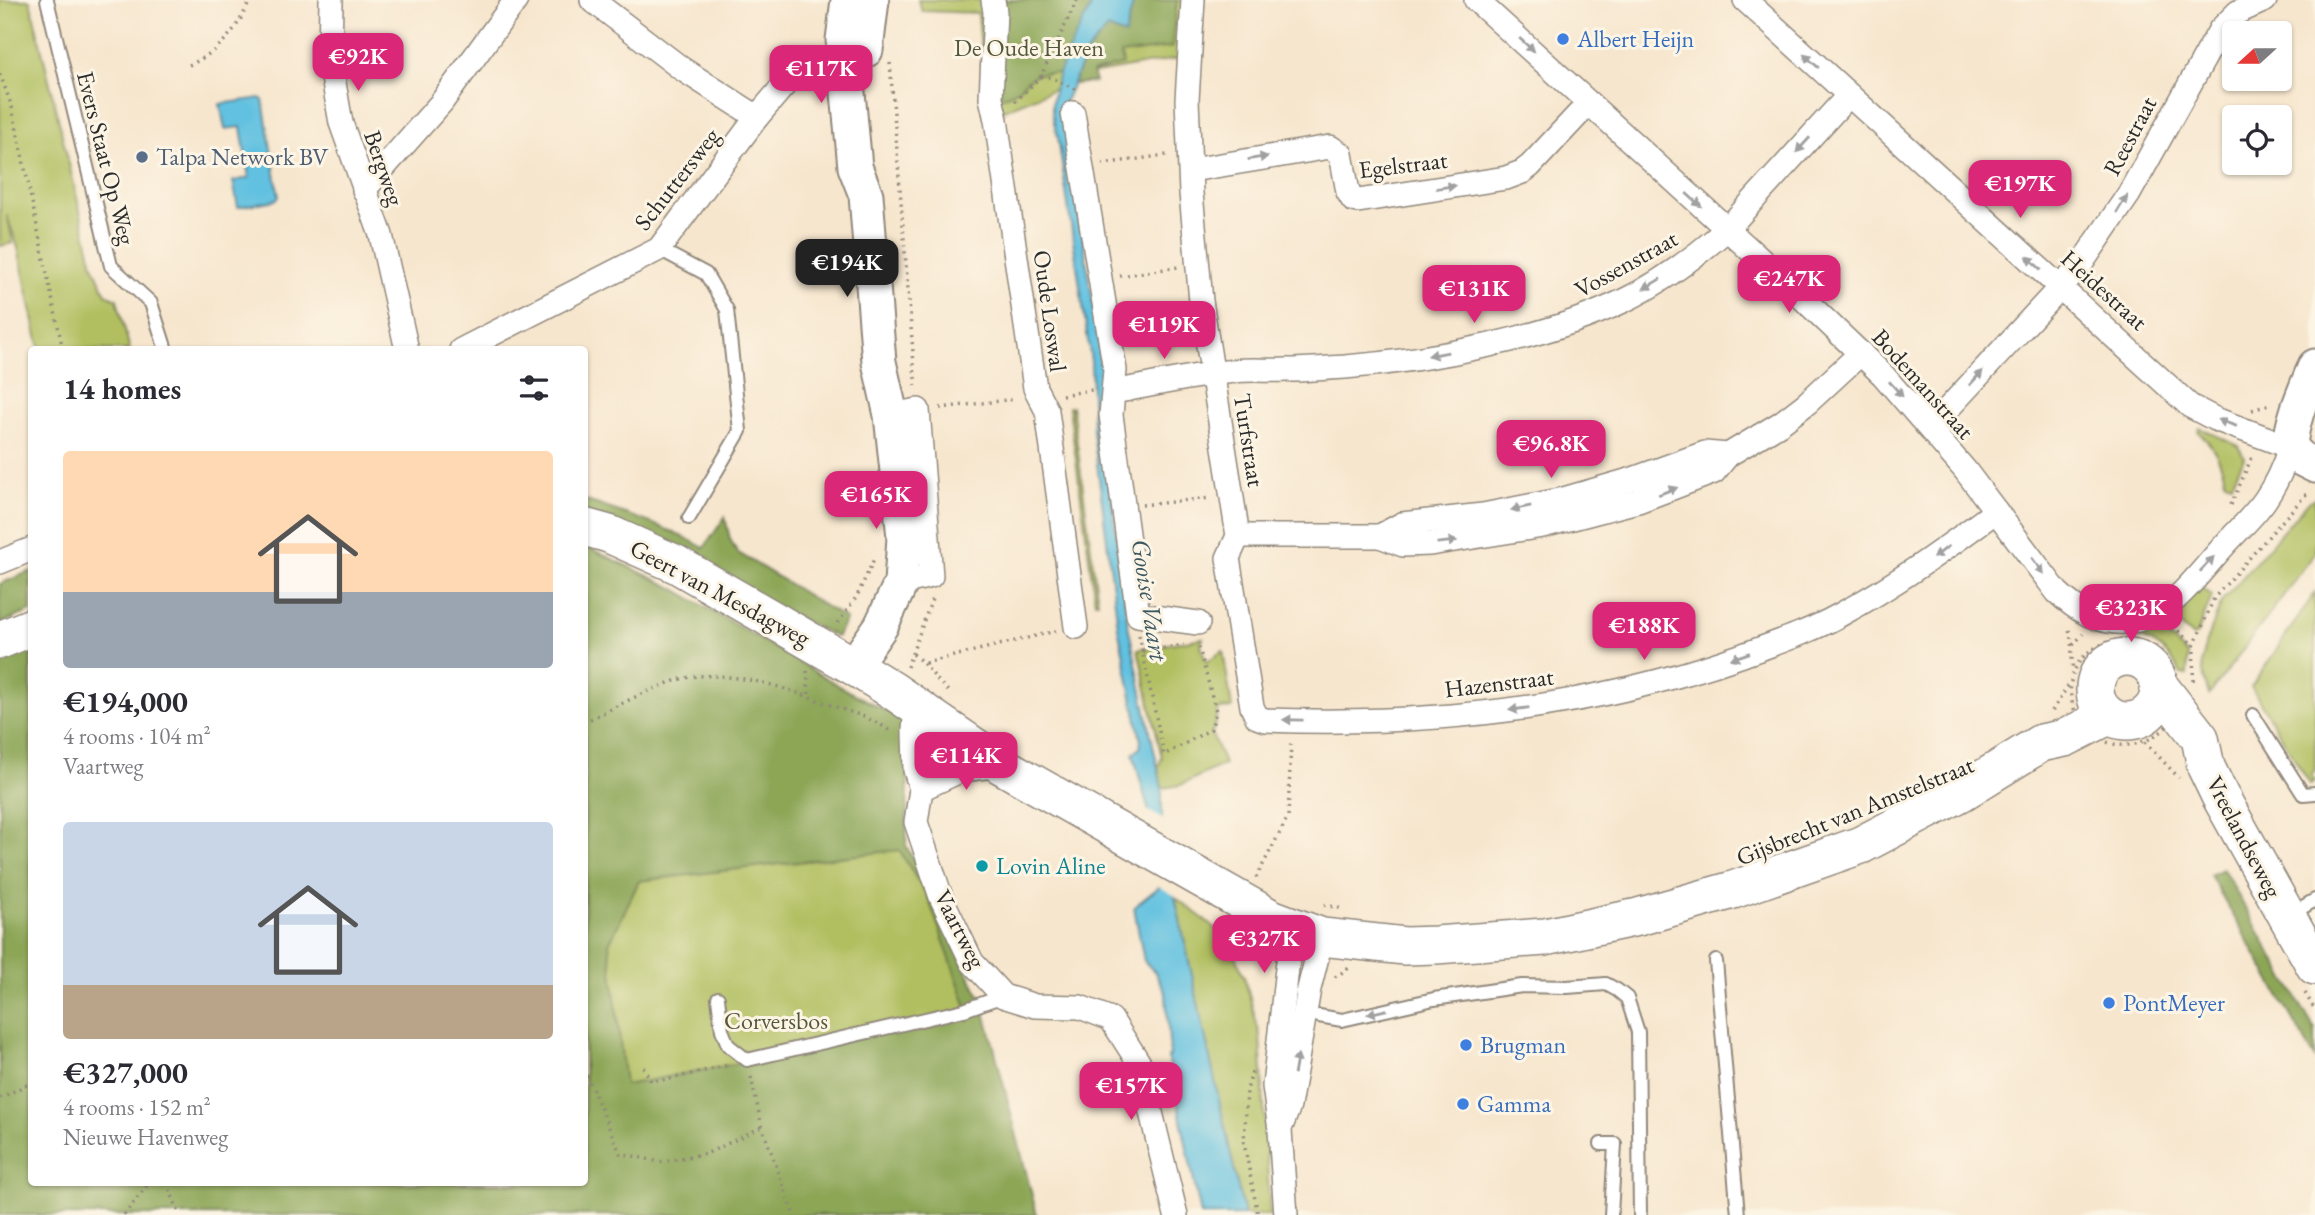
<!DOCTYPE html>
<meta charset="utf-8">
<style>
body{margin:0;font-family:"EB Garamond",serif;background:#f2f2f3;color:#2b2b33;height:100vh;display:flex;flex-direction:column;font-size:26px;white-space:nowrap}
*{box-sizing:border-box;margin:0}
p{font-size:23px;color:#7c7c81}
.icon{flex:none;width:38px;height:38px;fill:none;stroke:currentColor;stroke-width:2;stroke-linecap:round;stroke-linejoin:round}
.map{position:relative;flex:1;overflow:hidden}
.details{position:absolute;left:28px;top:346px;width:560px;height:840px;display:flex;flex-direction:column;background:#fff;border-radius:7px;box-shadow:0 2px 5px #0004}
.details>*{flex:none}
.needle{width:46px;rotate:249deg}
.tools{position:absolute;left:2222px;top:21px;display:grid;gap:14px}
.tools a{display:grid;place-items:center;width:70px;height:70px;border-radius:7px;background:#fff;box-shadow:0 2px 5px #0004;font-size:35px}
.price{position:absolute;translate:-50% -60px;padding:0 16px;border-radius:14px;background:#db2777;color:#fff;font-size:23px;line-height:46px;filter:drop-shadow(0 2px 4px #0008)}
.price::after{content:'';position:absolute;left:50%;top:42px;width:21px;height:16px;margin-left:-10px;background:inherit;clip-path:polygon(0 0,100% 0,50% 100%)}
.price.active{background:#222;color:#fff}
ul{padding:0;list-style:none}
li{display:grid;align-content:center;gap:14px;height:371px;padding:0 35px}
li span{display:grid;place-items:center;height:217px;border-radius:7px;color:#555}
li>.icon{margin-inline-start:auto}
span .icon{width:126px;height:126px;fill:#fffc;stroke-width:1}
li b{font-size:30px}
h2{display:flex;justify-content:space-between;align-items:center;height:84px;padding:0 35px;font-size:30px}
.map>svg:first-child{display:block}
.green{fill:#b1bf61;stroke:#6e7546;stroke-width:2}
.forest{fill:#8ca657;stroke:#5c6841;stroke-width:2;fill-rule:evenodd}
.water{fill:#62c1e0;stroke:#467686;stroke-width:2}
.pier{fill:#f7e6ce}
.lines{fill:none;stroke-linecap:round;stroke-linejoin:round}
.lane-casing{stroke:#91887c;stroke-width:16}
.street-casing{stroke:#91887c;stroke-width:26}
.secondary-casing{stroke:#91887c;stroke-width:37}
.primary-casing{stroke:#91887c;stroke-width:40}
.path{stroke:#91887c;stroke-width:3.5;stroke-dasharray:2 5;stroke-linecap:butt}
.lane{stroke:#fff;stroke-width:12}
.street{stroke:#fff;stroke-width:23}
.secondary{stroke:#fff;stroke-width:33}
.primary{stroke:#fff;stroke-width:37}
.oneway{fill:#a0a0a0}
.shop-dot{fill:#3f7fe0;stroke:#fcf5e5;stroke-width:2.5}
.service-dot{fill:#5c6f8a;stroke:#fcf5e5;stroke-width:2.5}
.culture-dot{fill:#0f9aa8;stroke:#fcf5e5;stroke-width:2.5}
.labels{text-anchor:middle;stroke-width:6;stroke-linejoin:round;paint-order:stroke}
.shop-label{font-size:24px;fill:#366cbe;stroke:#fcf5e5;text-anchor:start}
.park-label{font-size:24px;fill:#53573b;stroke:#fcf5e5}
.street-label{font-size:24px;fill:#2b2b2b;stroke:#fcf5e5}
.service-label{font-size:24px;fill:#4e5e75;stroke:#fcf5e5;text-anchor:start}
.culture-label{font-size:24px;fill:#0d838f;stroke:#fcf5e5;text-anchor:start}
.water-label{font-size:26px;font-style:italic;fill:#3c5861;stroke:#fcf5e5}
</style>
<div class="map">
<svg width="2315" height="1215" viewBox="0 0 2315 1215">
<rect width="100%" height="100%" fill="#fcf5e5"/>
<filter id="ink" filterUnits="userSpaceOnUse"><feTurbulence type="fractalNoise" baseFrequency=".0143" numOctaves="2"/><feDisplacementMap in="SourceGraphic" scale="14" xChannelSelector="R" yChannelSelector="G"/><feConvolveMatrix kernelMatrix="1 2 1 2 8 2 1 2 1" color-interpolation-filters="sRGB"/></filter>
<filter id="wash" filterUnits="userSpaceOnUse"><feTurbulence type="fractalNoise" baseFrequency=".00686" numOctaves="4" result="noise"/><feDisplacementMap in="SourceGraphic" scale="28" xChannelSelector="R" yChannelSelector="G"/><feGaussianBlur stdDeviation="1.57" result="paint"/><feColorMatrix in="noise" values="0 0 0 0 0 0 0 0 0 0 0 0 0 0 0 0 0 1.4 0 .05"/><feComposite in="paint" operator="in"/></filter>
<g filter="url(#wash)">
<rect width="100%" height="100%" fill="#f7e6ce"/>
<g class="green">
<polygon points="0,0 30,0 93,265 106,294 117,299 130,350 40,350 18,248 7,215 13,243 0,246"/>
<polygon points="918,0 1187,0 1181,58 1090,74 987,117 978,13 922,11"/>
<polygon points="1072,406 1098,602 1095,602 1069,407"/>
<path d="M2200 428 2239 446 2244 458 2232 483 2225 481C2222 460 2213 445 2198 431Z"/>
<polygon points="2315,498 2315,553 2209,695 2204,678 2202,663 2206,644 2222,601 2309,501"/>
<polygon points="585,546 671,587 848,691 903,720 908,772 906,846 934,898 1037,1215 0,1215 32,1183 584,1183"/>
<polygon points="2201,586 2212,596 2197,634 2193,637 2170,615"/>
<polygon points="2315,593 2315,772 2311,774 2314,781 2310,784 2251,687"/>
<path d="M2159 627 2188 655 2187 675 2181 674C2170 654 2158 642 2135 636Z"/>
<polygon points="1203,638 1201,645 1206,662 1223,651 1232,708 1219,709 1212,734 1224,764 1181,785 1162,788 1158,767 1162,758 1138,649"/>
<polygon points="926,737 962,759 926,781 925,739"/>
<polygon points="1175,897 1214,927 1230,943 1244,976 1260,1036 1270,1215 1244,1215"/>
</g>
<g class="forest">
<path d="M1003 0H1094L1072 44 1060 74C1021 68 1029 92 999 97Z"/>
<polygon points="1134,0 1177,0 1172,47 1121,54 1123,64 1092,72 1095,82 1073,84 1087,51 1108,28 1125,35"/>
<path d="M584 500C625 514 667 526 704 548L725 517 730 539 737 552 846 619 837 637 585 513Z"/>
<path d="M585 546 671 587 848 691 903 720 908 772 906 846 934 898 952 942 982 1000 1037 1215H0V651L31 638 32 1183H584ZM899 850 928 897 968 1010 829 1046 625 1085 609 944 639 881Z"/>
<polygon points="31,571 31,611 0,624 0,584"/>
<polygon points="2223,869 2315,1030 2315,1058 2210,875"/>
</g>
<g class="water">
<path d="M1094 0H1134L1125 35 1108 28 1087 51 1065 101 1064 110 1102 364 1103 430 1128 625 1162 788V818L1175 897 1244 1215H1201L1168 1057 1170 1056 1166 994 1155 972 1144 961 1134 907 1159 887 1148 808 1133 754 1140 748 1141 741 1118 627 1093 432 1091 361 1058 137C1056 129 1052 119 1052 110 1051 77 1080 29 1094 0Z"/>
<polygon points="260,98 263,100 279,197 275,200 238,207 233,181 249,178 241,127 225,129 220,104"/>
</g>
<polygon class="pier" points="1145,809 1166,821 1179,898 1155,884"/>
</g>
<g filter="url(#ink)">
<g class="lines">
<defs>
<g id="lane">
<polyline points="47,0 111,266 151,303 166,350"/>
<polyline points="659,249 706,274 727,310 740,431 689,518"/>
<polyline points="2253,715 2303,794 2315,793"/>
<polyline points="2291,914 2315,900"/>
<polyline points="1716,961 1738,1215"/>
<polyline points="718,998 722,1030 728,1045 747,1060 964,1010 1003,996"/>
<polyline points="1319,1016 1342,1020 1434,999 1522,986 1567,987 1606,984 1617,990 1627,998 1638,1032 1640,1215"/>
<polyline points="1601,1144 1615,1144 1611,1215"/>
</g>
<g id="street">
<polyline points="331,0 330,60 341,123 381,235 407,350"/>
<polyline points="592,0 682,69 757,117"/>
<polyline points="993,0 995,12 991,98 996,120 1035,388 1047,411 1076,627"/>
<path d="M1193 0 1187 100 1191 193 1201 301 1238 536 1228 558 1252 707 1257 717 1265 720C1426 726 1587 710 1740 656 1773 644 1807 633 1838 616 1894 586 1945 549 1996 511"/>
<path d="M1476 0 1794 290 1883 375 1965 470 2057 592C2079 613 2106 628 2138 620 2173 612 2199 573 2222 548 2236 532 2253 517 2265 500 2276 484 2284 466 2290 447L2215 419 2190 406 1745 0"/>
<polyline points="1073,113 1115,370 1111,415 1138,615 1198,623"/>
<polyline points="1191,170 1330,147 1341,154 1348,192 1353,200 1358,201 1506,178 1522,172 1530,166 1588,104"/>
<polyline points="364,190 441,103 516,0"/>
<polyline points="461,350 659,249 757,117 790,78 818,71 845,67"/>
<path d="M1115 388 1124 390C1160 383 1197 375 1234 371 1251 369 1269 371 1287 370 1306 370 1326 368 1345 367 1432 360 1544 339 1623 301 1661 283 1695 257 1727 229L1849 95"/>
<polyline points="891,415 918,410 931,576 901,583"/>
<polyline points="1930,428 2079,267 2129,194 2220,30 2238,12 2265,0"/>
<polyline points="1238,536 1380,536 1403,545 1430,544 1543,526 1638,501 1714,472 1728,455 1781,423 1807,403 1861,353"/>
<polyline points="1380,536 1402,524 1483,515 1560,500 1633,479 1705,453 1728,455"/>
<polyline points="0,562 32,549"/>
<polyline points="916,707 914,730 915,770 921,789 916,822 941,897 972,962 1003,996 1035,1006 1080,1007 1111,1019 1139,1063 1176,1215"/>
<polyline points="921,789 962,770 1001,765"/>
<polyline points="1282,1124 1289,1106 1309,989 1322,937"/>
<polyline points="1286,1215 1280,1130 1274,1086 1287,968 1294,927"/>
</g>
<g id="secondary">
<polyline points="848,0 843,40 855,167 866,195 879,362 891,415 904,537 901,583 881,626 853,666"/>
<polyline points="866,50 872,0"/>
<path d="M2315 366C2304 393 2292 418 2290 447L2303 460 2315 466"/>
</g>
<g id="primary">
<polyline points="584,527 609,534 676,564 853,666 892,690 1001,765 1271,918 1322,937 1405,946 1436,945 1545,937 1638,917 1733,890 1861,845 1962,792 2041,743 2065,738 2108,716"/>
<polyline points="0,640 32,627"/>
<circle cx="2127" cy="689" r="32"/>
<polyline points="2160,687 2200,738 2206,767 2220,796 2315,966"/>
</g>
</defs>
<use href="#lane" class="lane-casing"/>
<use href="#street" class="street-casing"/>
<use href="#secondary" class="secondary-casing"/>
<use href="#primary" class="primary-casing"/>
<g class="path">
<polyline points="890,63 916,390"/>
<path d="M189 65C219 52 238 29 250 0"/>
<polyline points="0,74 12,107 63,350"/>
<polyline points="1041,76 1053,78 1075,89 1075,94"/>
<polyline points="1015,102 1041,76 1077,0"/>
<polyline points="1102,164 1167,155"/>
<polyline points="1120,276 1178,267"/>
<polyline points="1062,395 1092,390"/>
<polyline points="940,408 1016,399"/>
<polyline points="2252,410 2272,404"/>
<polyline points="1142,505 1211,498"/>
<polyline points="2231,505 2251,459 2256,457"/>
<polyline points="838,623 857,596 875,557"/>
<polyline points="2173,626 2194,646"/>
<path d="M2069 630C2073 644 2071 656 2073 670"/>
<polyline points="1139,635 1164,755 1211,729 1216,711 1198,644"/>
<path d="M2128 638C2137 640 2146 642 2154 646 2181 663 2187 701 2167 726 2159 735 2147 741 2135 744 2069 757 2034 648 2128 638Z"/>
<polyline points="2073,645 2083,634"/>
<polyline points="1142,652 1184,645"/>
<path d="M913 654C927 665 935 679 948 691"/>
<polyline points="925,663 1056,631"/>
<polyline points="907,667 932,599"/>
<polyline points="807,671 809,697"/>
<polyline points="2193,681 2194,646 2214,598 2309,491"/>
<polyline points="2052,711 2070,683"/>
<path d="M584 722C615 708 666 678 698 676 743 674 787 688 828 704 848 712 875 718 891 732"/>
<polyline points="2145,742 2179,778"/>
<polyline points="1256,878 1288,817 1291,740"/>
<polyline points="1324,905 1340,908"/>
<polyline points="1250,941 1265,959"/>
<polyline points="1335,977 1349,968"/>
<polyline points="2305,993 2315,1010"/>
<polyline points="643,1067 651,1081 670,1079 729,1065"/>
<polyline points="584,1069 620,1153 660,1162 708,1153 762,1127"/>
<polyline points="1252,1072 1247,1090 1244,1143 1258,1215"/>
<polyline points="751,1077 762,1127 794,1215"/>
<polyline points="0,1098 32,1082"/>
<polyline points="167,1183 180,1215"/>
<polyline points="124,1215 149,1183"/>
</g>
<use href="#lane" class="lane"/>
<use href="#street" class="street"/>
<use href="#secondary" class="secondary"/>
<use href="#primary" class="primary"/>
</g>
<defs><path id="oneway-solid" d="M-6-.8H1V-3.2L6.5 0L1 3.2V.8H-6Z" transform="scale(1.75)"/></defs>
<g class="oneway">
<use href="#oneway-solid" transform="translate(1527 45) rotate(42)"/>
<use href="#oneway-solid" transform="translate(1811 61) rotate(-138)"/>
<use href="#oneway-solid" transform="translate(1803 145) rotate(132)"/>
<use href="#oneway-solid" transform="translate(1258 158) rotate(-9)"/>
<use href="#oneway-solid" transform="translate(1446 187) rotate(-9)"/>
<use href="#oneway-solid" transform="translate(1694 200) rotate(42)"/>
<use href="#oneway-solid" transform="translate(2122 204) rotate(-58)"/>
<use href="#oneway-solid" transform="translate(2034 263) rotate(-137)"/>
<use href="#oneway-solid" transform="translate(1652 284) rotate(149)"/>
<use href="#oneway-solid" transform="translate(1438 354) rotate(170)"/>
<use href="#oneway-solid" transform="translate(1976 378) rotate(-48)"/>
<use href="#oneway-solid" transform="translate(1896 389) rotate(48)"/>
<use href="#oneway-solid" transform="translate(2227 423) rotate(-161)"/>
<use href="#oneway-solid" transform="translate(1668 491) rotate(-21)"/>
<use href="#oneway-solid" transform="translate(1521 508) rotate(169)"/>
<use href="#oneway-solid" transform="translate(1447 542) rotate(-6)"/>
<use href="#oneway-solid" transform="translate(1941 552) rotate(143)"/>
<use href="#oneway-solid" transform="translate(2207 564) rotate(-47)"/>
<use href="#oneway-solid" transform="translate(2038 566) rotate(53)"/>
<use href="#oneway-solid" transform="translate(1740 656) rotate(161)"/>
<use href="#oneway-solid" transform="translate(1519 709) rotate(172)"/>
<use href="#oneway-solid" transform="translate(1293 720) rotate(-179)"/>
<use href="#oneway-solid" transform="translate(1377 1012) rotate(167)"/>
<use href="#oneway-solid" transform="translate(1296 1064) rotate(-80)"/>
</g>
</g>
<g class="shop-dot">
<circle cx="1563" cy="39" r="7"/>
<circle cx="2109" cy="1003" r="7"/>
<circle cx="1466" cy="1045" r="7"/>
<circle cx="1463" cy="1104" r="7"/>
</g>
<circle class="service-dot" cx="142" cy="157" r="7"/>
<circle class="culture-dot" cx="982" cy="866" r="7"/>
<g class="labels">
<g class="shop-label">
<text x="1577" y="47">Albert Heijn</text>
<text x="2123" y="1011">PontMeyer</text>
<text x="1480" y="1053">Brugman</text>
<text x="1477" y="1112">Gamma</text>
</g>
<g class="park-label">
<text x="1029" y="56">De Oude Haven</text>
<text x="776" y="1029">Corversbos</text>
</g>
<g class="street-label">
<text transform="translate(2130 136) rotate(-62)" y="8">Reestraat</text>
<text transform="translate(106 158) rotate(76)" y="8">Evers Staat Op Weg</text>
<text transform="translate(1403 165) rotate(-7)" y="8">Egelstraat</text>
<text transform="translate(384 168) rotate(71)" y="8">Bergweg</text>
<text transform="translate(677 179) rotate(-52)" y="8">Schuttersweg</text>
<text transform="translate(1626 264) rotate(-29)" y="8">Vossenstraat</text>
<text transform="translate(2104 290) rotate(42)" y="8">Heidestraat</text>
<text transform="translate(1050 311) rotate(82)" y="8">Oude Loswal</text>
<text transform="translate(1923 384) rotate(48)" y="8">Bodemanstraat</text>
<text transform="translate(1249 440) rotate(81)" y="8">Turfstraat</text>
<text transform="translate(720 593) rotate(28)" y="8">Geert van Mesdagweg</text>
<text transform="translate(1499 683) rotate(-7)" y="8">Hazenstraat</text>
<text transform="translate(1855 811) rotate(-22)" y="8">Gijsbrecht van Amstelstraat</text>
<text transform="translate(2244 837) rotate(62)" y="8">Vreelandseweg</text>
<text transform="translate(960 929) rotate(63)" y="8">Vaartweg</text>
</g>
<g class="service-label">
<text x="156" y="165">Talpa Network BV</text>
</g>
<g class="culture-label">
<text x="996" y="874">Lovin Aline</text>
</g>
<g class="water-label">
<text transform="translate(1150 600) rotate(81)" y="9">Gooise Vaart</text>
</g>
</g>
</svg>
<div class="tools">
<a><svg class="needle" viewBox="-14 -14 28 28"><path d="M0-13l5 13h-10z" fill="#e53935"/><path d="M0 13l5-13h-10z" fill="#7c7c81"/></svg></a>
<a><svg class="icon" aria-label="locate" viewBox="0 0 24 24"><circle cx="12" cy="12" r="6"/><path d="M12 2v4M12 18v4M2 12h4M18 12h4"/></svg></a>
</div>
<b class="price" style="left:358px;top:93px">€92K</b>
<b class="price" style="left:821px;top:105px">€117K</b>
<b class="price" style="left:2020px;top:220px">€197K</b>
<b class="price active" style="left:847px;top:299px">€194K</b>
<b class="price" style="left:1789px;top:315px">€247K</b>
<b class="price" style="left:1474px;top:325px">€131K</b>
<b class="price" style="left:1164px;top:361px">€119K</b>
<b class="price" style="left:1551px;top:480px">€96.8K</b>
<b class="price" style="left:876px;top:531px">€165K</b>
<b class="price" style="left:2131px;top:644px">€323K</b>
<b class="price" style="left:1644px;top:662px">€188K</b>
<b class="price" style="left:966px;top:792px">€114K</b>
<b class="price" style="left:1264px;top:975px">€327K</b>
<b class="price" style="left:1131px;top:1122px">€157K</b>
<section class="details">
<h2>14 homes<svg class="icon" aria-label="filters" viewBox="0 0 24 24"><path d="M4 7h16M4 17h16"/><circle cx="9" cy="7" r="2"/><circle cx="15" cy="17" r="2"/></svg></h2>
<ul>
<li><span style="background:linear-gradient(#ffd9b3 65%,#9aa5b1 0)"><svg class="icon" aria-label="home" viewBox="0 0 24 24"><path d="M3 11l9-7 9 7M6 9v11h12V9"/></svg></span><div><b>€194,000</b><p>4 rooms · 104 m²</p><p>Vaartweg</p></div></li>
<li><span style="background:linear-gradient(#c9d6e8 75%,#b9a48a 0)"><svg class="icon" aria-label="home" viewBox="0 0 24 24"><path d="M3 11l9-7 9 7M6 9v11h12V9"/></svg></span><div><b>€327,000</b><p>4 rooms · 152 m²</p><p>Nieuwe Havenweg</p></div></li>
</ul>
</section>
</div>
